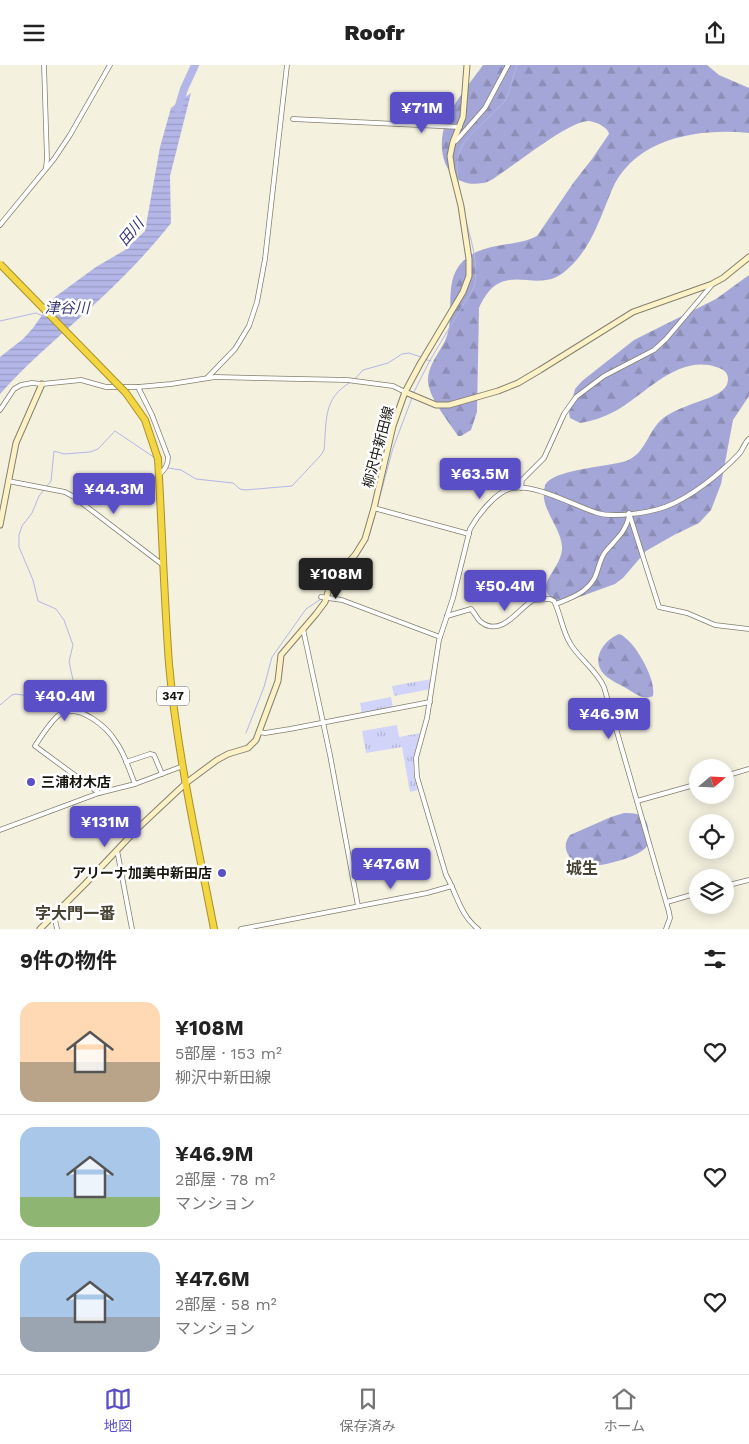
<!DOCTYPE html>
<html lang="ja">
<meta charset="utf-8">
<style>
body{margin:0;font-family:"Work Sans","Noto Sans JP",sans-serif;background:#f2f2f2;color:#222;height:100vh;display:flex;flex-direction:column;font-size:19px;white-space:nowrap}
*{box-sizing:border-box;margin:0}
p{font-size:16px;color:#767676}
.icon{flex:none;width:28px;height:28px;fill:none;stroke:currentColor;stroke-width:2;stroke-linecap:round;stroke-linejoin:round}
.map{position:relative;height:864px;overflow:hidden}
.side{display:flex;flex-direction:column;background:#fff;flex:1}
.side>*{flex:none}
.needle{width:32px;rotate:71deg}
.controls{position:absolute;left:689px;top:694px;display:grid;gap:10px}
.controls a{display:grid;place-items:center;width:45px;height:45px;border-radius:50%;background:#fff;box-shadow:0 2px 12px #0003;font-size:25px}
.price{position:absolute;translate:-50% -42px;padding:0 11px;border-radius:5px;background:#5b4fc7;color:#fff;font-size:16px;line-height:32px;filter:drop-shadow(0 1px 2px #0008)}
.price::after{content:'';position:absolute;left:50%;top:30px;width:15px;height:11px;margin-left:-8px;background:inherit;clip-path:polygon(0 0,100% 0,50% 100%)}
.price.selected{background:#222;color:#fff}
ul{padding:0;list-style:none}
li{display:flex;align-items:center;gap:15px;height:125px;padding:0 20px}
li+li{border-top:1px solid #e0e0e0}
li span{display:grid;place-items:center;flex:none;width:140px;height:100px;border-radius:15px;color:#555}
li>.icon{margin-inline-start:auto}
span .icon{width:60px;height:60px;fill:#fffc;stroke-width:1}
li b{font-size:21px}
h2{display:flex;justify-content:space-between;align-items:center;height:60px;padding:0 20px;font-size:21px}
header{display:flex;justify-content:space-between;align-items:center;height:65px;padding:0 20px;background:#fff;font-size:22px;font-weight:800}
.menu{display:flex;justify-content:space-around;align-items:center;height:70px;border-top:1px solid #e0e0e0;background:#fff;font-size:14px;color:#767676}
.menu a{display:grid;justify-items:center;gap:2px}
.menu .selected{color:#5b4fc7}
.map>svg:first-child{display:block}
.grass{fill:url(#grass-tufts)}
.forest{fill:url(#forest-firs)}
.water{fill:url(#water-rules)}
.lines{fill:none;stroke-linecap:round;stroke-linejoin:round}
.stream{stroke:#b3b6e7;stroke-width:1}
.river{stroke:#b3b6e7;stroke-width:8}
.street-casing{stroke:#84806f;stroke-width:5.5}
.secondary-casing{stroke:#84806f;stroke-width:7}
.highway-casing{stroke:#a69230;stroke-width:8}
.street{stroke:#fff;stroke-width:4}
.secondary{stroke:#fcf2c6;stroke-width:5}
.highway{stroke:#f4d542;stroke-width:6}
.highway-bridge-casing{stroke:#a69230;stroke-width:8;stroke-linecap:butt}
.highway-bridge{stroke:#f4d542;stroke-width:6}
.poi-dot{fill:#5b4fc7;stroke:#fff;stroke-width:2}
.labels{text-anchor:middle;stroke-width:5;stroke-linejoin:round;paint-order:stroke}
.shield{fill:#fff;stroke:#5c5b56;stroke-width:1}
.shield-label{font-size:12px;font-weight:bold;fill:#16150e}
.street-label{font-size:14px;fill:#16150e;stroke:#fff}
.poi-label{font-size:14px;font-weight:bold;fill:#16150e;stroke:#fff;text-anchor:start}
.water-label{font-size:15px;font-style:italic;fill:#3a3874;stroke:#fff}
.quarter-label{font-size:16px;font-weight:bold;fill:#474334;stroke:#fff}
</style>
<header><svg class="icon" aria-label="menu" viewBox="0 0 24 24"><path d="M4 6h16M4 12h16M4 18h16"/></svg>Roofr<svg class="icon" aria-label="share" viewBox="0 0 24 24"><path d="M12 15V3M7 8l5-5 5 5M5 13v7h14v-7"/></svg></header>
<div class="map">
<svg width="749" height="864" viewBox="0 0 749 864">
<defs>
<pattern id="grass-tufts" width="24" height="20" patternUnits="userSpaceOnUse" patternTransform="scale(1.25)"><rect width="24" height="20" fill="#d1d3f9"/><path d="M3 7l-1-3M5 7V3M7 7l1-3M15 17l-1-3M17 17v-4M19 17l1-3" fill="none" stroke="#b3b4d4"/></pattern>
<pattern id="forest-firs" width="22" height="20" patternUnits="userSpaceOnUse" patternTransform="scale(1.25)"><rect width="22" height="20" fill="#a4a6d7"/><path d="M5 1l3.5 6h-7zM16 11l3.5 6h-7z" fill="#8c8eb7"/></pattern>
<pattern id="water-rules" width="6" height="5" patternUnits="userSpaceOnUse" patternTransform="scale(1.25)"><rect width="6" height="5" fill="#b3b6e7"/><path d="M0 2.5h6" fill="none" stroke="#999cc5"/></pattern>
</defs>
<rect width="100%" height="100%" fill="#f5f1df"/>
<g class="grass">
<polygon points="432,614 431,624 394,631 392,621"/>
<polygon points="391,632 393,643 362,649 360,638"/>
<path d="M397 660 399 672 421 668C414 690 410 702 418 725L410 727 402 682 366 688 362 666Z"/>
</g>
<g class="forest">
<path d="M483 0H707L719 10 749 23V68C698 63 633 73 611 127 599 156 590 187 563 208 534 230 501 192 479 243L477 347 471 365 461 371H458C449 357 433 338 429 322 424 305 438 290 445 276 458 248 439 213 468 192 488 177 516 182 537 171L574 117 592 94 609 69C608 64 604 62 599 59 596 58 592 56 588 56 570 56 520 96 503 107 497 111 490 117 483 118 445 125 434 83 447 55 455 35 471 17 483 0Z"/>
<path d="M749 210V331L733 355 721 419 711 445 699 458 674 470 646 486 623 513 615 519 560 539C527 522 563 505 562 482 561 461 538 442 545 421 551 404 609 402 626 396 645 389 647 369 660 356 671 345 696 338 711 332 719 328 728 324 728 314 728 307 723 304 716 302 680 290 649 325 622 342 610 350 594 356 580 358L570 353 569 348 575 324 582 316 634 275 716 234Z"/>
<path d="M619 569C634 574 657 615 653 631 643 636 633 627 624 622 619 619 612 616 607 612 589 597 602 576 619 569Z"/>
<path d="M624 748C633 748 643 748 647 758 649 764 650 776 647 781 640 793 593 804 581 801 576 800 572 795 569 791 564 783 565 777 570 770L611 752Z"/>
</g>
<path class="water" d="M191 28 170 111 171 158C149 186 124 212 98 236 65 267 30 295 0 329V292L23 274 33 263 55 232 96 202 125 185 145 166 160 82 171 43Z"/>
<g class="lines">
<g class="stream">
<path d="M460 128C451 80 463 78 493 48 496 44 501 41 504 37 511 26 512 12 517 0"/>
<polyline points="0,256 36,248 43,251"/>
<polyline points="424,294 431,296"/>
<polyline points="354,315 363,305 388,298 402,289 409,288 421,292"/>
<path d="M413 329 429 297 474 222C480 199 470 174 465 151"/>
<path d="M168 403 181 405 196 414 233 418 240 424 245 425 292 421 321 390 324 385C327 357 322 333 351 317"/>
<polyline points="334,526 363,483 370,468 393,383 412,333"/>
<polyline points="0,640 12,630 16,629 34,632 56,626 73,630 76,628 69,597 73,580 64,555 56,544 38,536 33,515 19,482 19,470 22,461 32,448 39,431 51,416 54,386 64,389 90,387 98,384 115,366 155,393"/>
<polyline points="246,668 264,622 272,592 306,544 321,534"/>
</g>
<polyline class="river" points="178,44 184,24 195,0"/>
<defs>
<g id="street">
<polyline points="44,0 47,94 46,102"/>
<polyline points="293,54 460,62"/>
<polyline points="453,77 456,76 485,43 508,0"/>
<polyline points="0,160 54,94 70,70 110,0"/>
<polyline points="207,313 235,284 249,261 257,237 265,194 287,0"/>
<path d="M138 322 152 350 168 392C168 400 165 404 159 410"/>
<polyline points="0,345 14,324 21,320 32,318 42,319 81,315 106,322 138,322 171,319 215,312 347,315 393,321 405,327"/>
<polyline points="8,416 65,427 74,432 163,500"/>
<polyline points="521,423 522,415 544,393 564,349 576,332 604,311 654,285 666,274 711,221"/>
<polyline points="374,443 469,469"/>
<polyline points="629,448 659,542 687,548 715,560 749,564"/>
<polyline points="321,532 342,535 440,572"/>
<path d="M556 539C570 533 585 529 594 514 599 505 599 494 606 486 616 474 626 467 629 451"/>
<path d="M447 551 471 544C475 548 477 554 481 557 502 573 519 543 533 535L550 534 554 536C561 550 562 565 570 578 579 594 596 604 604 622L669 847 670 853 666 864"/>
<polyline points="303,564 330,690 358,841"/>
<polyline points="259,667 265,668 290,664 430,637"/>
<polyline points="126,697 150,689 154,690 162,709"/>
<polyline points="725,711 749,704"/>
<path d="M99 728 35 681C41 672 53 652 62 648 80 639 107 662 116 677 125 689 129 705 135 719"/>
<polyline points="637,736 698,719"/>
<polyline points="0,765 99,728 135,719 183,701"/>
<polyline points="117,785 132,864"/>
<polyline points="725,821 749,815"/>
<polyline points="667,837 698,828"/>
<polyline points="54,850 57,864"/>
<polyline points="241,864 427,828 452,821"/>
<path d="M478 864C460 850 457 829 446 810L417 712 416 693 427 653 439 575 453 533 470 464C478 450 497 425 513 423 536 419 575 441 597 448 614 453 648 448 665 442 690 433 720 409 739 389 743 385 744 378 749 374"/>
</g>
<g id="secondary">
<polyline points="405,327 436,340 449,340 498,326 518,318 540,305 633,247 712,219 723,213 749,192"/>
<polyline points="0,460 16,378 42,319"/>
<polyline points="40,864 85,819 137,764 186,718 217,695 228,689 248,683 256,675 278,616 281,590 316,549 325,537 331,517 355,490 365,474 374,443 393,361 405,327 420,299 463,227 469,211 469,194 461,141 452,105 450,91 453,77 463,52 467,0"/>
</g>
<path id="highway" d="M158 394C162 462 164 531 169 599 177 688 197 776 214 864"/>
</defs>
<use href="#street" class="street-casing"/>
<use href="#secondary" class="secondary-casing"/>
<use href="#highway" class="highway-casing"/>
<use href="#street" class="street"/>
<use href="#secondary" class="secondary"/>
<use href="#highway" class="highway"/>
<defs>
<polyline id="highway-bridge" points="0,199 126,328 145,355 158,394"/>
</defs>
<use href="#highway-bridge" class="highway-bridge-casing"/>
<use href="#highway-bridge" class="highway-bridge"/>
</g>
<g class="poi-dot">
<circle cx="31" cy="717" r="5"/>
<circle cx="222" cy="808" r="5"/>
</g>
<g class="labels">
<rect class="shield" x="157" y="621.5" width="32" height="19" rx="4"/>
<g class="shield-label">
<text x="173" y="635">347</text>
</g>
<g class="street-label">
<text transform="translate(378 382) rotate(-75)" y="5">柳沢中新田線</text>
</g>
<g class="poi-label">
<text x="41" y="722">三浦材木店</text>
<text x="212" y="813" text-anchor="end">アリーナ加美中新田店</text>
</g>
<g class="water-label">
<text transform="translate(131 167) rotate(-50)" y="5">田川</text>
<text x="67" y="248">津谷川</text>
</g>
<g class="quarter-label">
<text x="582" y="809">城生</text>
<text x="75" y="854">字大門一番</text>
</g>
</g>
</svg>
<div class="controls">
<a><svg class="needle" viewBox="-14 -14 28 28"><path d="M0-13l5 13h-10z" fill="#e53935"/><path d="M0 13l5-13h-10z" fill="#767676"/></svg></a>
<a><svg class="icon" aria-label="locate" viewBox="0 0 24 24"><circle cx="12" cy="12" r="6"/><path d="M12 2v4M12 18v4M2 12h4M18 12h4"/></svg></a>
<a><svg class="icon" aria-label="layers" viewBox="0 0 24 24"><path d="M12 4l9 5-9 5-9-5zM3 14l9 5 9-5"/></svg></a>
</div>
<b class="price" style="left:422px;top:69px">¥71M</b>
<b class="price" style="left:480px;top:435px">¥63.5M</b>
<b class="price" style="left:114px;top:450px">¥44.3M</b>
<b class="price selected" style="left:336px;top:535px">¥108M</b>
<b class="price" style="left:505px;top:547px">¥50.4M</b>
<b class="price" style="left:65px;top:657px">¥40.4M</b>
<b class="price" style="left:609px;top:675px">¥46.9M</b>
<b class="price" style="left:105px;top:783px">¥131M</b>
<b class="price" style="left:391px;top:825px">¥47.6M</b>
</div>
<section class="side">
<h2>9件の物件<svg class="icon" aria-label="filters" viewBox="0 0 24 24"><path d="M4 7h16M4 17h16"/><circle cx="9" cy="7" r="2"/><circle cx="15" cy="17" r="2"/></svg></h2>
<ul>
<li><span style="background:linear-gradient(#ffd9b3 60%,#b9a48a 0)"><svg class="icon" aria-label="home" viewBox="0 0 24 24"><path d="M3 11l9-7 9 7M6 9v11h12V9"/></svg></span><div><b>¥108M</b><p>5部屋 · 153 m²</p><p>柳沢中新田線</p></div><svg class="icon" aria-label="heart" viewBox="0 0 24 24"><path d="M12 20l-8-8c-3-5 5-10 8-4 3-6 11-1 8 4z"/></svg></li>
<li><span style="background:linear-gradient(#a9c7e8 70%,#8fb573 0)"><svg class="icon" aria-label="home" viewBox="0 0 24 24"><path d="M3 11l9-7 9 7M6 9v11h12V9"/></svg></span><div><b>¥46.9M</b><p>2部屋 · 78 m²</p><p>マンション</p></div><svg class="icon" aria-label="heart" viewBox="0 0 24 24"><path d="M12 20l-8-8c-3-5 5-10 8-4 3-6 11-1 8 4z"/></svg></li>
<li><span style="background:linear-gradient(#a9c7e8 65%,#9aa5b1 0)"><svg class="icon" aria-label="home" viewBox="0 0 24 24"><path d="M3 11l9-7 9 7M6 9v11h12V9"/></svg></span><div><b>¥47.6M</b><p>2部屋 · 58 m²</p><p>マンション</p></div><svg class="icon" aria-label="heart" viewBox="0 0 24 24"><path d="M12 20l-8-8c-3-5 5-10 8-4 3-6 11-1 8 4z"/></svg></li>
</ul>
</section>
<nav class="menu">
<a class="selected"><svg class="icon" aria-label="map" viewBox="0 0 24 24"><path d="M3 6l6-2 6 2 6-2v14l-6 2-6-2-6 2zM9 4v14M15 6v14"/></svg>地図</a>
<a><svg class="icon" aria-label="saved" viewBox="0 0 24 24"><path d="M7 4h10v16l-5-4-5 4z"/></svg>保存済み</a>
<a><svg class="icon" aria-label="home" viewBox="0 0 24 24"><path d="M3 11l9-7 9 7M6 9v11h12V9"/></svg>ホーム</a>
</nav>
